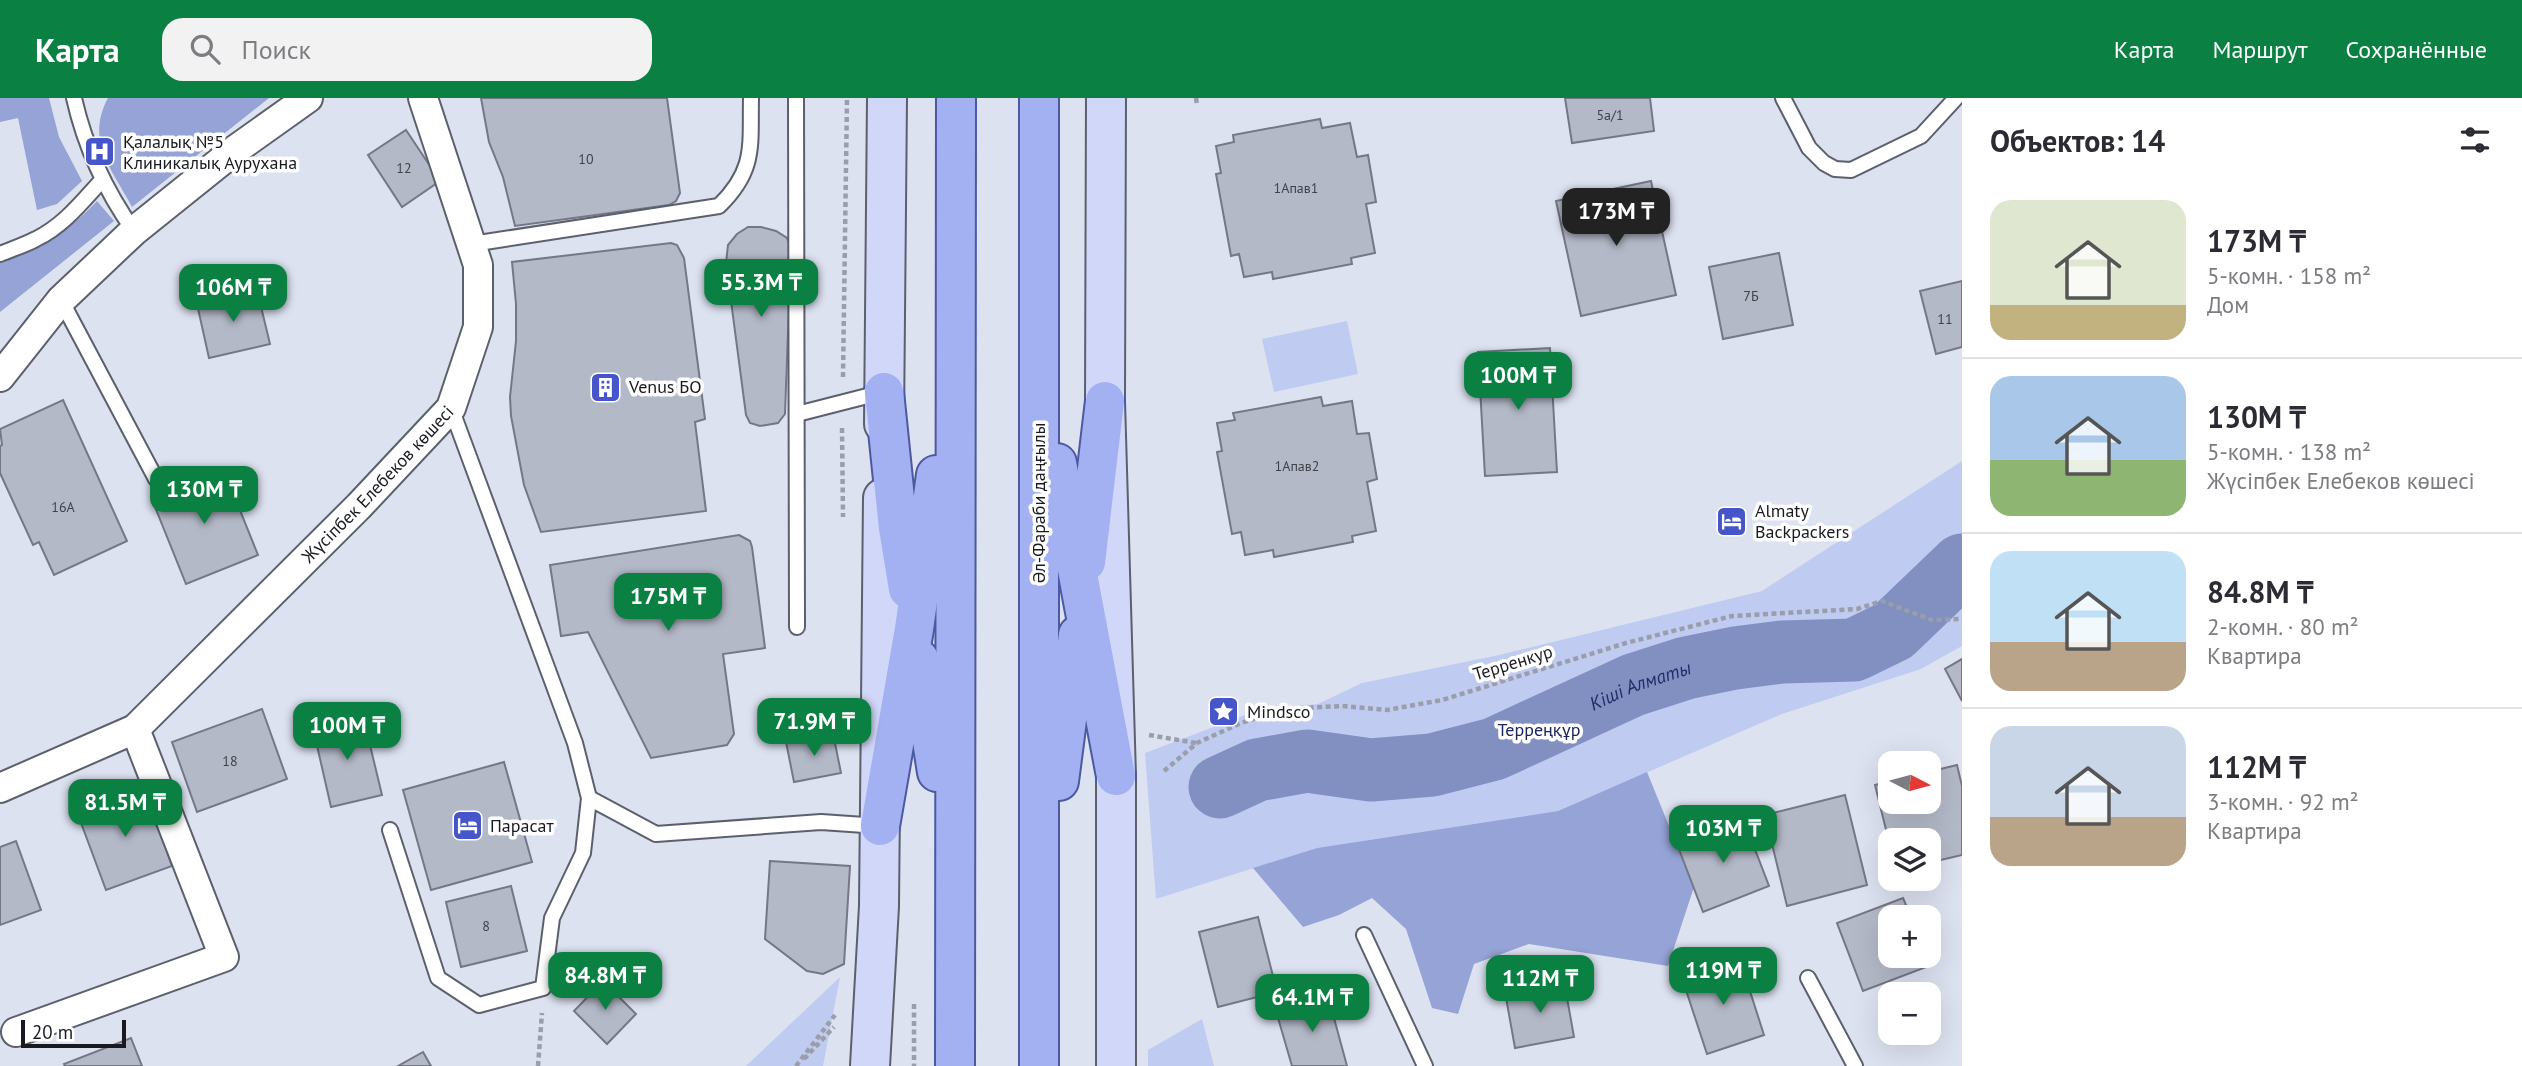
<!DOCTYPE html>
<html lang="ru">
<meta charset="utf-8">
<style>
body{margin:0;font-family:"PT Sans",sans-serif;background:#f2f2f3;color:#2b2b33;height:100vh;display:flex;flex-direction:column;font-size:26px;white-space:nowrap}
*{box-sizing:border-box;margin:0}
p{font-size:23px;color:#7c7c81}
.icon{flex:none;width:38px;height:38px;fill:none;stroke:currentColor;stroke-width:2;stroke-linecap:round;stroke-linejoin:round}
.map{position:relative;flex:1;overflow:hidden}
.details{display:flex;flex-direction:column;background:#fff;width:560px}
.details>*{flex:none}
.needle{width:46px;rotate:96deg}
.fabs{position:absolute;left:1878px;top:653px;display:grid;gap:14px}
.fabs a{display:grid;place-items:center;width:63px;height:63px;border-radius:14px;background:#fff;box-shadow:0 7px 28px #0002;font-size:35px}
.scale{position:absolute;left:21px;bottom:18px;width:105px;box-sizing:border-box;padding-left:7px;border:4px solid #181a1f;border-top:0;font-size:19px;line-height:24px;white-space:nowrap;color:#181a1f;-webkit-text-stroke:5px #fff;paint-order:stroke}
.price{position:absolute;translate:-50% -60px;padding:0 16px;border-radius:14px;background:#0b8043;color:#fff;font-size:23px;line-height:46px;filter:drop-shadow(0 2px 4px #0008)}
.price::after{content:'';position:absolute;left:50%;top:42px;width:21px;height:16px;margin-left:-10px;background:inherit;clip-path:polygon(0 0,100% 0,50% 100%)}
.price.on{background:#222;color:#fff}
ul{padding:0;list-style:none}
li{display:flex;align-items:center;gap:21px;height:175px;padding:0 28px}
li+li{border-top:2px solid #e1e1e2}
li span{display:grid;place-items:center;flex:none;width:196px;height:140px;border-radius:21px;color:#555}
li>.icon{margin-inline-start:auto}
span .icon{width:84px;height:84px;fill:#fffc;stroke-width:1}
li b{font-size:30px}
h2{display:flex;justify-content:space-between;align-items:center;height:84px;padding:0 28px;font-size:30px}
header{display:flex;align-items:center;gap:42px;box-sizing:border-box;height:98px;padding:0 35px;background:#0b8043;color:#fff}
header strong{font-size:33px}
nav{display:flex;gap:38px;margin-inline-start:auto;font-size:24px}
.search{width:490px;height:63px;background:#f2f2f3;display:flex;align-items:center;gap:18px;box-sizing:border-box;padding:0 24px;border-radius:21px;color:#7c7c81;font-size:26px}
main{display:flex;flex:1;min-height:0}
.map>svg:first-child{display:block}
.green{fill:#bfcbf1}
.forest{fill:#95a3d6}
.lines{fill:none;stroke-linecap:round;stroke-linejoin:round}
.river{stroke:#828fc1;stroke-width:63}
.building{fill:#b4b9c8;stroke:#747886;stroke-width:2}
.lane-casing{stroke:#5c606d;stroke-width:18}
.street-casing{stroke:#5c606d;stroke-width:32}
.secondary-casing{stroke:#5c606d;stroke-width:42}
.primary-casing{stroke:#4b59a1;stroke-width:42}
.path{stroke:#9a9eaa;stroke-width:4.5;stroke-dasharray:5 3.5;stroke-linecap:butt}
.lane{stroke:#fff;stroke-width:14}
.street{stroke:#fff;stroke-width:28}
.secondary{stroke:#d1d7f8;stroke-width:38}
.primary{stroke:#a3b0f1;stroke-width:38}
.labels{text-anchor:middle;stroke-width:7;stroke-linejoin:round;paint-order:stroke}
.number-label{font-size:14px;fill:#3f4249}
.poi-label{font-size:18px;fill:#181a1f;stroke:#fff;text-anchor:start}
.street-label{font-size:18px;fill:#181a1f;stroke:#fff}
.park-label{font-size:18px;fill:#1c2460;stroke:#fff}
.water-label{font-size:19px;font-style:italic;fill:#222b68;stroke:#fff}
</style>
<header>
<strong>Карта</strong>
<div class="search"><svg class="icon" aria-label="search" viewBox="0 0 24 24"><circle cx="10" cy="10" r="6"/><path d="M15 15l6 6"/></svg>Поиск</div>
<nav><a>Карта</a><a>Маршрут</a><a>Сохранённые</a></nav>
</header>
<main>
<div class="map">
<svg width="1962" height="968" viewBox="0 0 1962 968">
<rect width="100%" height="100%" fill="#dde2f1"/>
<g class="green">
<polygon points="1347,223 1358,276 1274,294 1262,241"/>
<polygon points="1962,363 1962,548 1921,571 1782,616 1558,713 1317,750 1156,801 1145,655 1261,611 1318,606 1362,585 1499,557 1762,493"/>
<polygon points="840,879 823,968 746,968"/>
<polygon points="1202,921 1214,968 1148,968 1148,952"/>
</g>
<g class="forest">
<polygon points="0,0 49,0 59,39 82,83 57,106 37,112 18,20 0,24"/>
<path d="M108 0H269L132 109C112 71 85 43 108 0Z"/>
<path d="M97 103 114 123 0 214V165C42 147 65 137 97 103Z"/>
<polygon points="1647,674 1694,789 1668,868 1529,846 1474,866 1458,916 1432,910 1406,831 1372,800 1339,817 1303,829 1253,770 1317,750 1558,713"/>
</g>
<g class="lines">
<path class="river" id="s1" d="M1220 689 1257 672 1307 663 1371 672 1432 667 1494 651 1633 587 1686 570 1735 560 1782 554 1854 552 1893 533 1962 467"/>
</g>
<g class="building">
<polygon points="481,0 667,0 680,95 676,103 669,107 515,128 503,79 489,44"/>
<polygon points="1565,0 1650,0 1654,33 1572,45"/>
<polygon points="1320,21 1322,30 1350,25 1357,59 1368,57 1376,104 1366,106 1375,155 1351,160 1352,166 1273,181 1272,174 1244,179 1239,156 1231,158 1216,76 1221,75 1216,48 1234,44 1233,37"/>
<polygon points="406,32 440,83 402,109 368,57"/>
<polygon points="1651,83 1676,197 1581,218 1556,103"/>
<polygon points="748,129 761,129 776,133 787,140 791,152 785,316 778,325 760,328 750,325 746,317 726,165 728,147 737,136"/>
<polygon points="671,145 677,147 684,160 705,321 695,324 706,413 541,434 524,387 511,318 510,299 516,243 516,206 512,164"/>
<polygon points="1779,155 1793,227 1723,241 1709,169"/>
<polygon points="1962,183 1962,249 1936,256 1920,193"/>
<polygon points="257,192 270,246 209,260 197,206"/>
<polygon points="1550,250 1557,374 1485,378 1478,254"/>
<polygon points="1321,299 1323,308 1352,303 1357,336 1369,335 1377,381 1367,384 1376,433 1352,438 1353,444 1274,459 1273,452 1245,457 1241,434 1232,436 1217,354 1222,353 1217,325 1235,322 1233,315"/>
<polygon points="63,302 127,443 54,477 39,444 33,447 0,375 0,348 2,347 0,331"/>
<polygon points="223,370 258,457 186,486 151,399"/>
<polygon points="739,437 750,443 752,449 765,550 723,556 734,636 727,647 651,660 588,534 561,538 550,467"/>
<polygon points="1962,561 1962,603 1945,571"/>
<polygon points="262,611 287,681 197,714 172,644"/>
<polygon points="363,618 382,697 331,709 313,630"/>
<polygon points="833,635 841,675 794,684 786,644"/>
<polygon points="504,664 532,764 431,792 403,692"/>
<polygon points="1957,667 1962,688 1962,757 1928,765 1928,742 1890,742 1890,748 1875,687 1890,683 1890,704 1928,704 1928,674"/>
<polygon points="144,689 172,768 106,792 77,714"/>
<polygon points="1845,697 1867,787 1787,808 1765,717"/>
<polygon points="1743,720 1769,788 1703,814 1677,746"/>
<polygon points="16,743 41,812 0,827 0,749"/>
<polygon points="770,763 850,768 844,866 823,876 807,873 765,841"/>
<polygon points="511,788 527,853 461,869 446,804"/>
<polygon points="1903,800 1911,819 1890,819 1890,858 1925,858 1929,868 1863,893 1837,825"/>
<polygon points="1258,819 1277,894 1218,909 1199,834"/>
<polygon points="1740,862 1764,937 1707,956 1682,880"/>
<polygon points="603,883 636,916 607,946 574,913"/>
<polygon points="1564,883 1574,939 1515,950 1505,894"/>
<polygon points="1328,898 1347,968 1292,968 1276,913"/>
<polygon points="131,940 142,968 65,968 64,966"/>
<polygon points="423,954 431,968 398,968"/>
</g>
<g class="lines">
<defs>
<g id="lane">
<path d="M74 0C85 49 105 92 134 133"/>
<polyline points="796,0 797,529"/>
<polyline points="1783,0 1809,50 1824,65 1835,71 1851,72 1921,38 1956,0"/>
<path d="M472 146 719 108C756 72 750 48 751 0"/>
<path d="M0 156C12 151 25 147 36 141 63 128 82 104 102 82"/>
<polyline points="61,202 156,381"/>
<polyline points="797,316 883,294"/>
<polyline points="589,700 656,736 821,724 879,728"/>
<polyline points="390,732 438,880 479,907 543,890 552,820 583,755 589,700 575,645 451,310"/>
<polyline points="1364,837 1425,968"/>
<polyline points="1808,880 1855,968"/>
</g>
<g id="street">
<polyline points="0,279 61,202 134,133 235,52 308,0"/>
<path id="s2" d="M0 690 135 631 359 408 451 310 478 229V167L423 0"/>
<polyline points="16,934 224,859 135,631"/>
</g>
<g id="secondary">
<polyline points="1106,0 1105,303 1116,678 1116,968"/>
<polyline points="884,326 887,0"/>
<polyline points="870,968 879,808 883,400"/>
</g>
<g id="primary">
<polyline points="884,294 898,430 908,491"/>
<polyline points="1057,365 1116,678"/>
<polyline points="1086,464 1105,303"/>
<polyline points="919,561 937,674"/>
<polyline points="1059,683 1078,537"/>
<polyline points="880,728 914,531 936,377"/>
<polyline points="955,968 956,0"/>
<polyline points="1039,968 1039,0"/>
</g>
</defs>
<use href="#lane" class="lane-casing"/>
<use href="#street" class="street-casing"/>
<use href="#secondary" class="secondary-casing"/>
<use href="#primary" class="primary-casing"/>
<g class="path">
<polyline points="1196,0 1197,7"/>
<polyline points="843,279 847,0"/>
<polyline points="842,330 843,419"/>
<polyline points="1149,637 1196,645"/>
<polyline points="1164,673 1197,645 1241,625 1284,611 1342,608 1387,612 1442,602 1626,545 1732,518 1857,511 1882,503 1932,522 1962,521"/>
<polyline points="914,906 914,968"/>
<polyline points="804,961 834,929"/>
<polyline points="538,968 542,915"/>
<polyline points="796,968 835,917"/>
</g>
<use href="#lane" class="lane"/>
<use href="#street" class="street"/>
<use href="#secondary" class="secondary"/>
<use href="#primary" class="primary"/>
</g>
<defs>
<symbol id="hospital-square" viewBox="-11 -11 22 22"><rect x="-9" y="-9" width="18" height="18" rx="4" fill="#4656ca" stroke="#fff"/><path d="M-5-5h3v3.5h4V-5h3V5h-3V1.5h-4V5h-3Z" fill="#fff"/></symbol>
<symbol id="building-square" viewBox="-11 -11 22 22"><rect x="-9" y="-9" width="18" height="18" rx="4" fill="#4656ca" stroke="#fff"/><path d="M-4-6H4V6H1V3H-1V6H-4ZM-2.5-4.3h1.7v1.8h-1.7ZM.8-4.3h1.7v1.8H.8ZM-2.5-1h1.7V.8h-1.7ZM.8-1h1.7V.8H.8Z" fill="#fff"/></symbol>
<symbol id="hotel-square" viewBox="-11 -11 22 22"><rect x="-9" y="-9" width="18" height="18" rx="4" fill="#4656ca" stroke="#fff"/><path d="M-6-4.5h1.5V1H6V5H4.5V3h-9V5H-6ZM-4 0a1.8 1.8 0 1 1 3.6 0ZM.5 0V-2.5h3Q6-2.5 6 0Z" fill="#fff"/></symbol>
<symbol id="sight-square" viewBox="-11 -11 22 22"><rect x="-9" y="-9" width="18" height="18" rx="4" fill="#4656ca" stroke="#fff"/><path d="M0-6L1.8-2.2L6-1.7L2.9 1.2L3.7 5.4L0 3.3L-3.7 5.4L-2.9 1.2L-6-1.7L-1.8-2.2Z" fill="#fff"/></symbol>
</defs>
<g fill-rule="evenodd">
<use href="#hospital-square" x="82" y="36" width="35" height="35"/>
<use href="#building-square" x="588" y="272" width="35" height="35"/>
<use href="#hotel-square" x="1714" y="406" width="35" height="35"/>
<use href="#sight-square" x="1206" y="596" width="35" height="35"/>
<use href="#hotel-square" x="450" y="710" width="35" height="35"/>
</g>
<g class="labels">
<g class="number-label">
<text x="1610" y="22">5а/1</text>
<text x="586" y="66">10</text>
<text x="404" y="75">12</text>
<text x="1296" y="95">1Апав1</text>
<text x="1751" y="203">7Б</text>
<text x="1945" y="226">11</text>
<text x="1297" y="373">1Апав2</text>
<text x="63" y="414">16А</text>
<text x="230" y="668">18</text>
<text x="486" y="833">8</text>
</g>
<g class="poi-label">
<text x="123" y="50">Қалалық №5<tspan x="123" dy="21">Клиникалық Аурухана</tspan></text>
<text x="629" y="295">Venus БО</text>
<text x="1755" y="419">Almaty<tspan x="1755" dy="21">Backpackers</tspan></text>
<text x="1247" y="620">Mindsco</text>
<text x="490" y="734">Парасат</text>
</g>
<g class="street-label">
<text dy="6" stroke="none"><textPath href="#s2" startOffset="492">Жүсіпбек Елебеков көшесі</textPath></text>
<text transform="translate(1039 405) rotate(-90)" y="6">Әл-Фараби даңғылы</text>
<text transform="translate(1513 565) rotate(-17)" y="6">Терренкур</text>
</g>
<g class="park-label">
<text x="1539" y="638">Терреңқұр</text>
</g>
<g class="water-label">
<text dy="7" stroke="none"><textPath href="#s1" startOffset="441">Кіші Алматы</textPath></text>
</g>
</g>
</svg>
<div class="fabs">
<a><svg class="needle" viewBox="-14 -14 28 28"><path d="M0-13l5 13h-10z" fill="#e53935"/><path d="M0 13l5-13h-10z" fill="#7c7c81"/></svg></a>
<a><svg class="icon" aria-label="layers" viewBox="0 0 24 24"><path d="M12 4l9 5-9 5-9-5zM3 14l9 5 9-5"/></svg></a>
<a>+</a>
<a>−</a>
</div>
<div class="scale">20 m</div>
<b class="price on" style="left:1616px;top:150px">173M ₸</b>
<b class="price" style="left:761px;top:221px">55.3M ₸</b>
<b class="price" style="left:233px;top:226px">106M ₸</b>
<b class="price" style="left:1518px;top:314px">100M ₸</b>
<b class="price" style="left:204px;top:428px">130M ₸</b>
<b class="price" style="left:668px;top:535px">175M ₸</b>
<b class="price" style="left:814px;top:660px">71.9M ₸</b>
<b class="price" style="left:347px;top:664px">100M ₸</b>
<b class="price" style="left:125px;top:741px">81.5M ₸</b>
<b class="price" style="left:1723px;top:767px">103M ₸</b>
<b class="price" style="left:1723px;top:909px">119M ₸</b>
<b class="price" style="left:605px;top:914px">84.8M ₸</b>
<b class="price" style="left:1540px;top:917px">112M ₸</b>
<b class="price" style="left:1312px;top:936px">64.1M ₸</b>
</div>
<section class="details">
<h2>Объектов: 14<svg class="icon" aria-label="filters" viewBox="0 0 24 24"><path d="M4 7h16M4 17h16"/><circle cx="9" cy="7" r="2"/><circle cx="15" cy="17" r="2"/></svg></h2>
<ul>
<li><span style="background:linear-gradient(#dfe7d0 75%,#c2b280 0)"><svg class="icon" aria-label="home" viewBox="0 0 24 24"><path d="M3 11l9-7 9 7M6 9v11h12V9"/></svg></span><div><b>173M ₸</b><p>5-комн. · 158 m²</p><p>Дом</p></div></li>
<li><span style="background:linear-gradient(#a9c7e8 60%,#8fb573 0)"><svg class="icon" aria-label="home" viewBox="0 0 24 24"><path d="M3 11l9-7 9 7M6 9v11h12V9"/></svg></span><div><b>130M ₸</b><p>5-комн. · 138 m²</p><p>Жүсіпбек Елебеков көшесі</p></div></li>
<li><span style="background:linear-gradient(#bfe0f5 65%,#b9a48a 0)"><svg class="icon" aria-label="home" viewBox="0 0 24 24"><path d="M3 11l9-7 9 7M6 9v11h12V9"/></svg></span><div><b>84.8M ₸</b><p>2-комн. · 80 m²</p><p>Квартира</p></div></li>
<li><span style="background:linear-gradient(#c9d6e8 65%,#b9a48a 0)"><svg class="icon" aria-label="home" viewBox="0 0 24 24"><path d="M3 11l9-7 9 7M6 9v11h12V9"/></svg></span><div><b>112M ₸</b><p>3-комн. · 92 m²</p><p>Квартира</p></div></li>
</ul>
</section>
</main>
